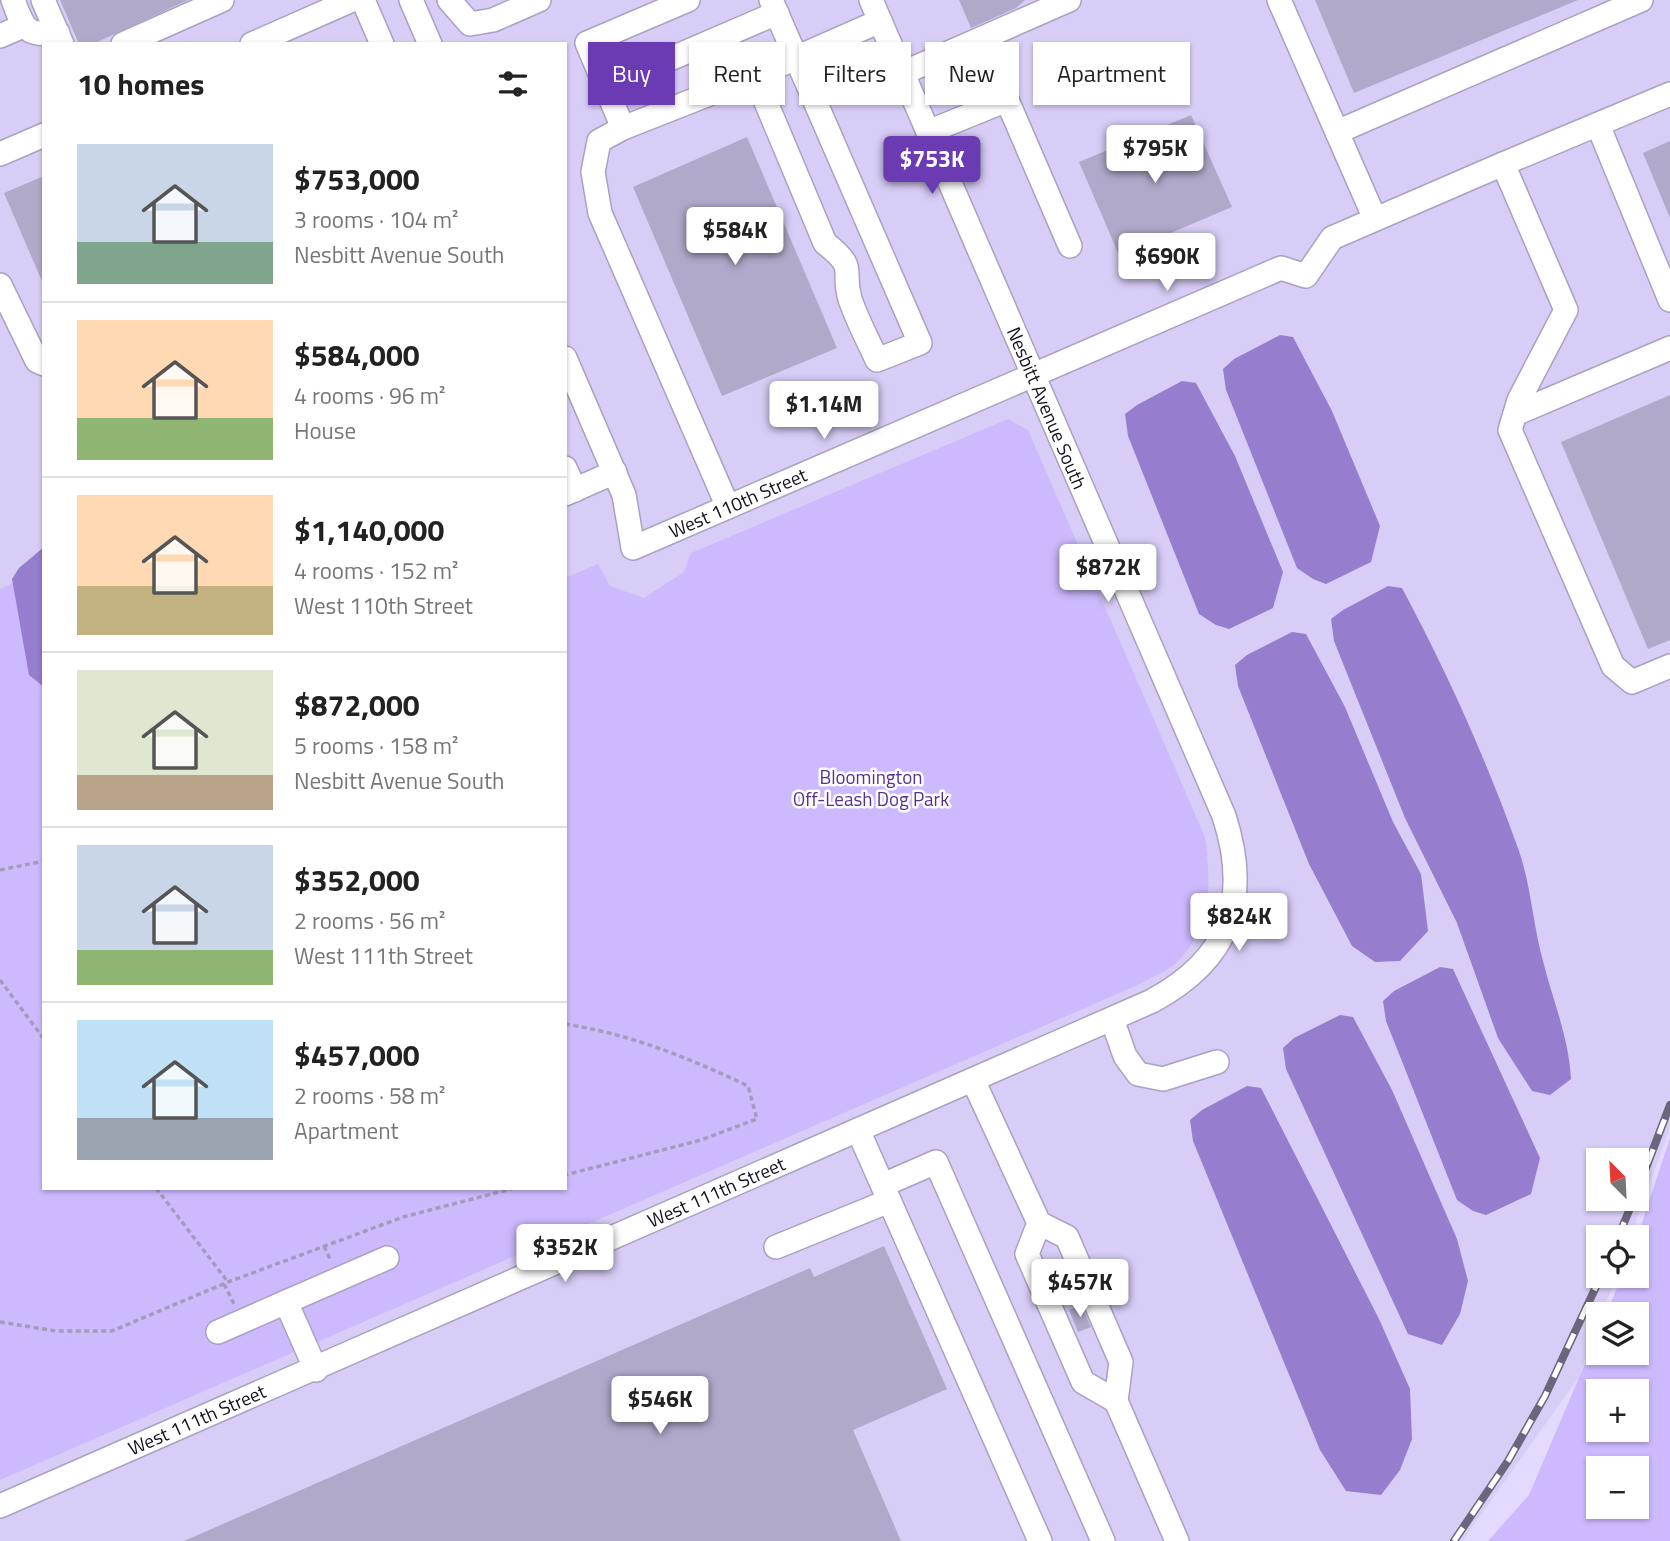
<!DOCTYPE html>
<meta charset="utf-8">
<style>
body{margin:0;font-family:"Titillium Web",sans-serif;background:#f6f6f6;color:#222;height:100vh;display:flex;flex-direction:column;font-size:26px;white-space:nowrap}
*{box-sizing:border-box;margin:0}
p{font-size:23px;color:#767676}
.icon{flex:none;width:38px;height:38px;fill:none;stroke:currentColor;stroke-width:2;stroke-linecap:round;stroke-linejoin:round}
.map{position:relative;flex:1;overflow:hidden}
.details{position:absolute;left:42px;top:42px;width:525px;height:1148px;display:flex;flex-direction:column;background:#fff;border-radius:0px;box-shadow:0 2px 5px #0004}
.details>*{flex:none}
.guide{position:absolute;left:588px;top:42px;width:665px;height:63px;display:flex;gap:14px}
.needle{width:46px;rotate:336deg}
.tools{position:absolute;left:1586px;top:1148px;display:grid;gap:14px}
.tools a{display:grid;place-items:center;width:63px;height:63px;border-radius:0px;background:#fff;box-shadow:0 2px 5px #0004;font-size:35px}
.price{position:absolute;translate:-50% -60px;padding:0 16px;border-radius:7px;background:#fff;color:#222;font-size:23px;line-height:46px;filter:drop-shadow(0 2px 4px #0008)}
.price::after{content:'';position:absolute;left:50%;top:42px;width:21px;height:16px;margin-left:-10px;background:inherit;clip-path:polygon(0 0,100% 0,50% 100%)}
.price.current{background:#6b3bb3;color:#fff}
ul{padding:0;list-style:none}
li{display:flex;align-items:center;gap:21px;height:175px;padding:0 35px}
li+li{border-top:2px solid #e0e0e0}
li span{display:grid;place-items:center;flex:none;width:196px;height:140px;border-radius:0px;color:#555}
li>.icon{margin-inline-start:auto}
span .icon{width:84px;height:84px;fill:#fffc;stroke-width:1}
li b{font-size:30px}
h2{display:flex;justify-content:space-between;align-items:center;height:84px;padding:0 35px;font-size:30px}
.chip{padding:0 24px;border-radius:0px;background:#fff;box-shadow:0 2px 5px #0004;font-size:24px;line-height:63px}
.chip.current{background:#6b3bb3;color:#fff}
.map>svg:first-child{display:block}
.built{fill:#d8cdf6;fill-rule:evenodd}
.green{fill:#cdb9fe;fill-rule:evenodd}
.water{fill:#967dcd}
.building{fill:#b1a9ca}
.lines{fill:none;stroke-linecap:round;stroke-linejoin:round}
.minor-casing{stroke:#aaa1c2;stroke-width:26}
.path{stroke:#a39cb8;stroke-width:3.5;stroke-dasharray:5 3.5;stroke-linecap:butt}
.minor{stroke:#fff;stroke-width:23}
.rail-casing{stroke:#6c667c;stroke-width:8}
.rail{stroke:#fff;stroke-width:5;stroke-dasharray:16;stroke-linecap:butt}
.labels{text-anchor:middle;stroke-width:5;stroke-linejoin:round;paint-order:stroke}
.street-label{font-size:19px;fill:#13101c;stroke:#fff}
.park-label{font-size:19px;fill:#573291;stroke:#fff}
</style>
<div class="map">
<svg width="1670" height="1541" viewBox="0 0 1670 1541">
<rect width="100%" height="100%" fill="#e3dafd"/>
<path class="built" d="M0 0H1670V1128L1630 1237H1598V1276H1616L1602 1314H1598V1326L1579 1377 1462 1541H0ZM44 44H565V1188H44ZM1598 1160H1636V1199H1598Z"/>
<g class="green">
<path d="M1008 419 1028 430 1205 837C1211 883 1213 925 1178 961 1169 971 1151 977 1140 984L0 1480V589L44 569V1188H565V578L598 564 610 586 644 598 684 572 691 553Z"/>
<path d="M1670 1138V1541H1488L1529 1495 1598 1333V1353H1636V1314H1606L1622 1276H1636V1241ZM1598 1391H1636V1430H1598ZM1598 1468H1636V1507H1598Z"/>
</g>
<g class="water">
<polygon points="1280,335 1293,337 1332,411 1380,526 1371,562 1326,584 1313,579 1297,568 1226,390 1223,369 1234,359"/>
<polygon points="1182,381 1196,383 1235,456 1283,572 1273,608 1229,629 1216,625 1199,614 1128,436 1125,414 1137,405"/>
<polygon points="44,547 44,687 29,675 12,579 19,568"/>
<path d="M1388 586 1402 588C1447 672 1487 761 1519 851 1531 886 1533 925 1543 961 1553 1001 1569 1038 1571 1079L1550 1095 1532 1091 1498 1038 1457 923 1405 818 1334 641 1331 619 1343 610Z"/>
<polygon points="1292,632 1306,634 1345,707 1393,822 1421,874 1428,931 1400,961 1375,962 1352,946 1309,864 1238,686 1235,665 1247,655"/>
<polygon points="1440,967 1453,969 1540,1158 1531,1194 1486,1215 1473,1211 1457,1200 1386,1021 1383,1001 1394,991"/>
<polygon points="1340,1015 1353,1017 1392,1090 1457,1239 1468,1281 1460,1314 1442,1345 1408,1334 1286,1069 1283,1048 1294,1038"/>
<polygon points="1247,1086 1261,1088 1379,1319 1410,1389 1412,1439 1400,1470 1381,1495 1346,1491 1320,1450 1193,1141 1190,1120 1202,1110"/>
</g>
<g class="building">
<polygon points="60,0 188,0 93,44 79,44"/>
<polygon points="959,0 1025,0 1016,8 971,28"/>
<polygon points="1315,0 1578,0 1354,93"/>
<polygon points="1191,115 1232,207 1119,255 1079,162"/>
<polygon points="747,137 837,348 722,396 633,187"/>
<polygon points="1670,141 1670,218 1643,153"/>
<polygon points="44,176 44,286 4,193"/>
<polygon points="1670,395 1670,640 1648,649 1561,442"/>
<polygon points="884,1246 947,1389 853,1430 901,1541 184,1541 810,1268 814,1277"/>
<polygon points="1081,1305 1091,1327 1078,1332 1069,1310"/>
</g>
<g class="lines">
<defs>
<g id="minor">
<path d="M13 0C24 29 25 36 58 33"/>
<polyline points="43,0 62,44"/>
<polyline points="363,0 382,44"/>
<polyline points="411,0 430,44"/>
<polyline points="449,0 470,24 493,20 539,0"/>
<polyline points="1279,0 1375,219"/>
<polyline points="0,36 23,26"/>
<polyline points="123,44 222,0"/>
<polyline points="252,44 352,0"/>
<polyline points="903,73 1069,0"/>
<polyline points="755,76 880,21"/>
<polyline points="605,87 777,13"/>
<polyline points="1598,125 1670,300"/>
<polyline points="623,128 587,43 688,0"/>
<polyline points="928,132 1007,100 1070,246"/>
<polyline points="1337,132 1641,0"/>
<polyline points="0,154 44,135"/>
<polyline points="1503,164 1670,94"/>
<polyline points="0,285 37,361 44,364"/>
<path id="s1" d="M565 358 624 495 633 548 1281 268 1306 276 1332 238 1503 164 1566 310 1519 400 1510 430 1613 666 1632 682 1670 666"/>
<polyline points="1515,414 1670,348"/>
<polyline points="565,468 575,490"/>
<polyline points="565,494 615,472"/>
<path d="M728 507 600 213 593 172 599 141 623 128 755 76 825 243C859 270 841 268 850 299 857 320 868 340 877 360L920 343 771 0"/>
<polyline points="1112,1019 1125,1056 1138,1074 1163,1079 1217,1062"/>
<polyline points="973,1080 1039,1223 1027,1254 1083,1382 1116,1401 1121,1362 1067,1237 1039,1223"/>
<polyline points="858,1130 1040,1541"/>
<polyline points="883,1185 936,1162 1103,1541"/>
<polyline points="776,1247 889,1201"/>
<polyline points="286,1302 387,1258"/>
<polyline points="218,1332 286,1302 316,1370"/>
<polyline points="1116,1401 1177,1541"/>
<path id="s2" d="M0 1506 1152 1001C1230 959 1251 899 1224 816L871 0"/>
</g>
</defs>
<use href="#minor" class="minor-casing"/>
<g class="path">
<polyline points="0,870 44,861"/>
<polyline points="0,980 44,1039"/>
<path d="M565 1024C630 1034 689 1058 748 1086L757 1119 701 1140 565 1175"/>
<polyline points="156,1188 228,1282"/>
<polyline points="324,1246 331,1261"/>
<polyline points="224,1284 234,1304"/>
<polyline points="0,1322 56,1331 112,1331 228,1282 403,1217 515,1188"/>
</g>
<use href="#minor" class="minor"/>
<defs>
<g id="rail">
<polyline points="1636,1194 1670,1105"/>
<polyline points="1618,1237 1634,1199"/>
<polyline points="1454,1541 1508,1461 1545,1396 1601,1276"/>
</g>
</defs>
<use href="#rail" class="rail-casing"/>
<use href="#rail" class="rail"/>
</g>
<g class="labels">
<g class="street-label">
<text transform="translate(1047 408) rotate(67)" y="7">Nesbitt Avenue South</text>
<text dy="7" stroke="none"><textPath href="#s1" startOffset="317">West 110th Street</textPath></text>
<text dy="7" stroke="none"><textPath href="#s2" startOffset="782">West 111th Street</textPath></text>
<text dy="7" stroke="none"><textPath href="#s2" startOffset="215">West 111th Street</textPath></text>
</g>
<g class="park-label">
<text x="871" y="784">Bloomington<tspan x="871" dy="22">Off-Leash Dog Park</tspan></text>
</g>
</g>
</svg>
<div class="tools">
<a><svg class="needle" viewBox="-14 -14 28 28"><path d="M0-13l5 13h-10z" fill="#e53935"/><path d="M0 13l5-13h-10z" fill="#767676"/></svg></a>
<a><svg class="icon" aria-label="locate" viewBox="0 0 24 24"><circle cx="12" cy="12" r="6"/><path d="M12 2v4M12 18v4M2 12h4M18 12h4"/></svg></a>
<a><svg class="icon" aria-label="layers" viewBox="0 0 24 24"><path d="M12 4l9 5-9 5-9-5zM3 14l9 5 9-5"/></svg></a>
<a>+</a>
<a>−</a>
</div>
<b class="price" style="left:1155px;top:185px">$795K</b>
<b class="price current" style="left:932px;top:196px">$753K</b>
<b class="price" style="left:735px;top:267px">$584K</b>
<b class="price" style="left:1167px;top:293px">$690K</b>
<b class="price" style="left:824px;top:441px">$1.14M</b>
<b class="price" style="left:1108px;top:604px">$872K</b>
<b class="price" style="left:1239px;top:953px">$824K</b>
<b class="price" style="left:565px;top:1284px">$352K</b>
<b class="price" style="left:1080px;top:1319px">$457K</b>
<b class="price" style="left:660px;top:1436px">$546K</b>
<div class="guide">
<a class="chip current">Buy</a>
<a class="chip">Rent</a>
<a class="chip">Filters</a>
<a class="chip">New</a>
<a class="chip">Apartment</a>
</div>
<section class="details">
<h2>10 homes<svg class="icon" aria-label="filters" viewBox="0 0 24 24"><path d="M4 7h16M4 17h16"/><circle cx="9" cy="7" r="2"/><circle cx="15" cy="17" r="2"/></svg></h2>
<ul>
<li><span style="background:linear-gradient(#c9d6e8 70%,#7fa58c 0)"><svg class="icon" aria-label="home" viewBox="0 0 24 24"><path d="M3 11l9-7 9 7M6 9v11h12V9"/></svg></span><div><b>$753,000</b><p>3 rooms · 104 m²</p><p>Nesbitt Avenue South</p></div></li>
<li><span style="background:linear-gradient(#ffd9b3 70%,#8fb573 0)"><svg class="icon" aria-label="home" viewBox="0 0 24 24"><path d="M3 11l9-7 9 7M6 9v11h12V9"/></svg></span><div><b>$584,000</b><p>4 rooms · 96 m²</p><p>House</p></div></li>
<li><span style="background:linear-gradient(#ffd9b3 65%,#c2b280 0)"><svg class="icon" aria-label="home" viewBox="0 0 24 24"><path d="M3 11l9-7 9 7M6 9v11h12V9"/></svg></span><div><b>$1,140,000</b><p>4 rooms · 152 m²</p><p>West 110th Street</p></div></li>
<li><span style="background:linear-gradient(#dfe7d0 75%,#b9a48a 0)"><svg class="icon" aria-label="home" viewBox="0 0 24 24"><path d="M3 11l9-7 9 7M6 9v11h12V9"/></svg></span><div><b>$872,000</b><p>5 rooms · 158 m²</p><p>Nesbitt Avenue South</p></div></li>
<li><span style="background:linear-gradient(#c9d6e8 75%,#8fb573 0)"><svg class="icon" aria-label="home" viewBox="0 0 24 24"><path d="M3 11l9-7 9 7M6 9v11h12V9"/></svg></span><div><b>$352,000</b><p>2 rooms · 56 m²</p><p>West 111th Street</p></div></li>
<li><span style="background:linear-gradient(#bfe0f5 70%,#9aa5b1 0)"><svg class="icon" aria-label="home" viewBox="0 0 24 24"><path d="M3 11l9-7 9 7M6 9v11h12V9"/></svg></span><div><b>$457,000</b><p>2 rooms · 58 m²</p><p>Apartment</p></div></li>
</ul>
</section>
</div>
